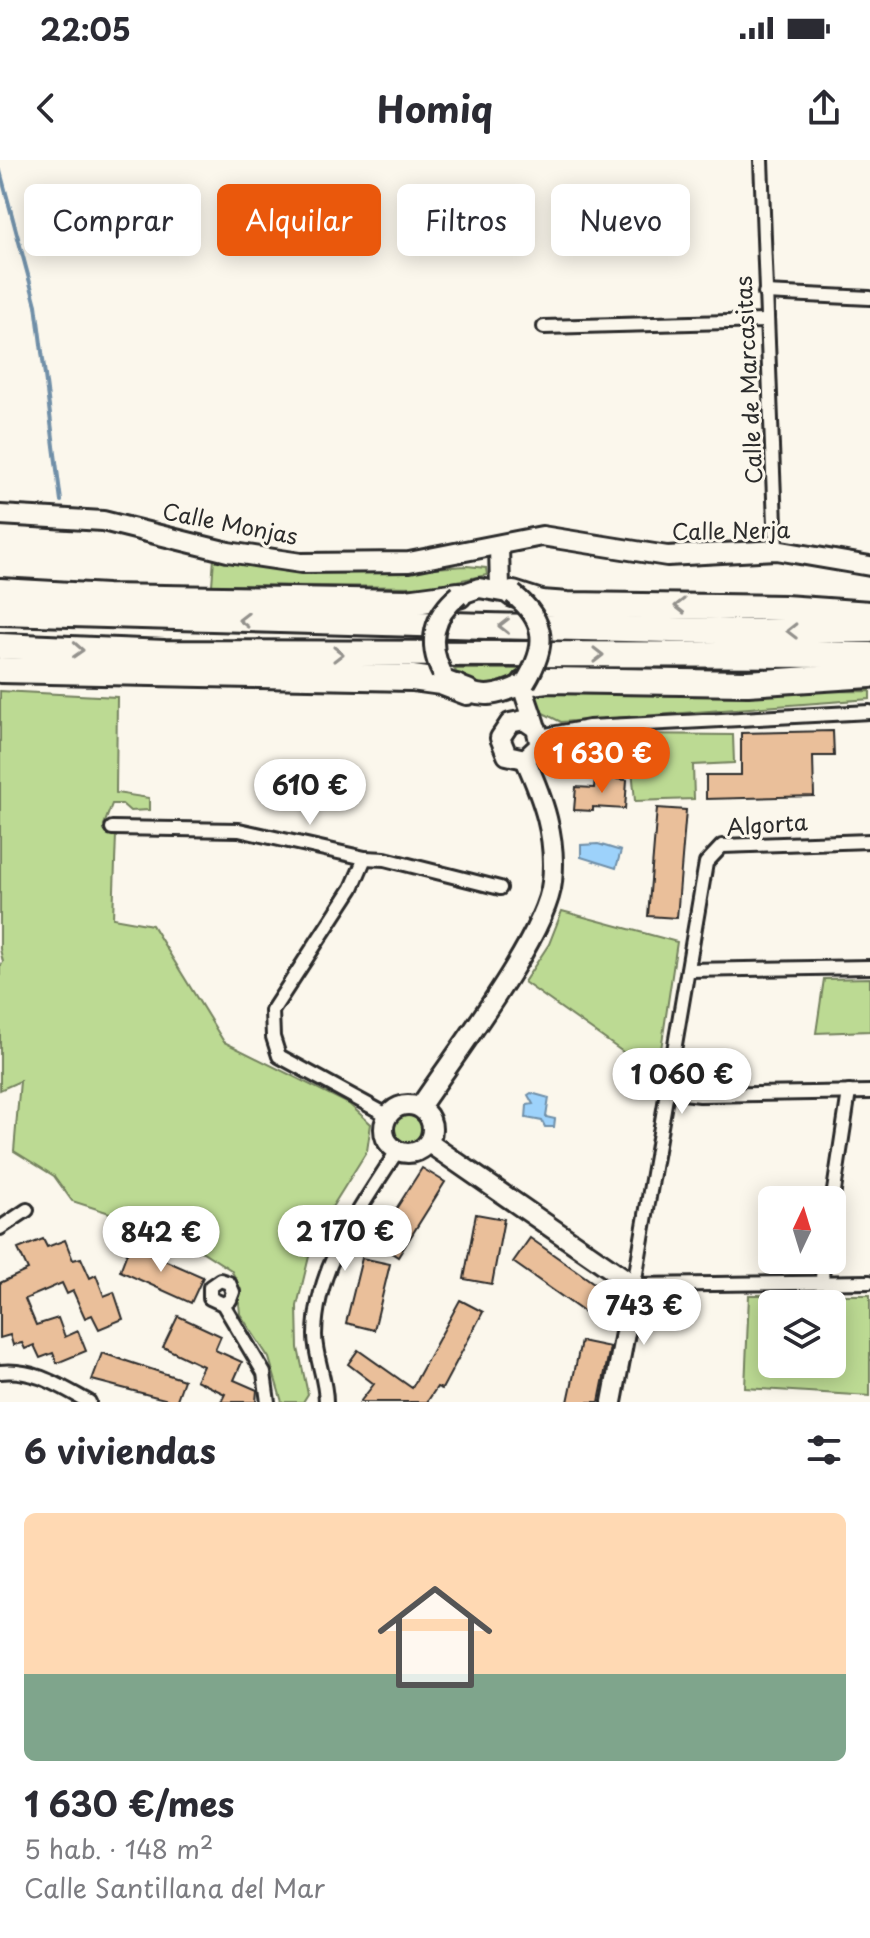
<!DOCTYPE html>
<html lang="es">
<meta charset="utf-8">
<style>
body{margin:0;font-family:"Playpen Sans",sans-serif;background:#f7f7f7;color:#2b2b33;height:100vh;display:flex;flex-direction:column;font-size:30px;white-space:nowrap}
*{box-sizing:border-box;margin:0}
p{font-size:26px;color:#7c7c81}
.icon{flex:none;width:44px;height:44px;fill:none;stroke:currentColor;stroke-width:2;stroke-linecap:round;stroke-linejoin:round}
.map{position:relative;height:1242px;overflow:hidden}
.side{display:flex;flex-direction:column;background:#fff;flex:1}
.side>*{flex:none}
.banner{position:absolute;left:24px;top:24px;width:822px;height:72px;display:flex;gap:16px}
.needle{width:52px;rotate:4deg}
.buttons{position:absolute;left:758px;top:1026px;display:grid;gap:16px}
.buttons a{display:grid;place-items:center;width:88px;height:88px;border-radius:12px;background:#fff;box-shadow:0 4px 20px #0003;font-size:40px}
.price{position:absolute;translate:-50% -68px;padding:0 18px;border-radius:28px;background:#fff;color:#222;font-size:26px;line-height:52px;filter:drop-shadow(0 2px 4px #0008)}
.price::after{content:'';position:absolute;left:50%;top:48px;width:24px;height:18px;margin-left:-12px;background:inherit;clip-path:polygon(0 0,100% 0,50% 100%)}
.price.active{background:#ea580c;color:#fff}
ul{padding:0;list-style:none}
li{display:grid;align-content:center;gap:16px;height:424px;padding:0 24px}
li+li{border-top:2px solid #e1e1e2}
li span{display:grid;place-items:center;height:248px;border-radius:12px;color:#555}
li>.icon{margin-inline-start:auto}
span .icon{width:144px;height:144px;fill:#fffc;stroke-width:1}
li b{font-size:34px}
h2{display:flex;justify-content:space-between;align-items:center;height:96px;padding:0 24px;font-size:34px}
.tag{padding:0 28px;border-radius:12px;background:#fff;box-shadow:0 4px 20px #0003;font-size:28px;line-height:72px}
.tag.active{background:#ea580c;color:#fff}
.status{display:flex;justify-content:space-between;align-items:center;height:56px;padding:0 40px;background:#fff;direction:ltr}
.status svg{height:22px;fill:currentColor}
header{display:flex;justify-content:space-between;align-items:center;height:104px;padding:0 24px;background:#fff;font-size:36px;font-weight:700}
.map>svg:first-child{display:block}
.green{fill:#bcda93;stroke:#74825f;stroke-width:2;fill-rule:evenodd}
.water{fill:#9dd2fb;stroke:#6f8fa8;stroke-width:2}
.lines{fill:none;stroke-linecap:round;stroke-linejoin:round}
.stream{stroke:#6f8fa8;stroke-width:4}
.building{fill:#eabf9a;stroke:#2b2b2b;stroke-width:2}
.street-casing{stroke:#2b2b2b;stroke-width:18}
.secondary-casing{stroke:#2b2b2b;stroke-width:24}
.highway-casing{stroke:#2b2b2b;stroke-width:30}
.street{stroke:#fbf7ec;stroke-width:12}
.secondary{stroke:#fbf7ec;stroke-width:18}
.highway{stroke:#fbf7ec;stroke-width:24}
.secondary-bridge-casing{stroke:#2b2b2b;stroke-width:24;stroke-linecap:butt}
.secondary-bridge{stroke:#fbf7ec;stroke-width:18}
.oneway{stroke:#93918c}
.labels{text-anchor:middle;stroke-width:6;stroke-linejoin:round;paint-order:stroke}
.street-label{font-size:22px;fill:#2b2b2b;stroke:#fbf7ec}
</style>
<div class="status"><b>22:05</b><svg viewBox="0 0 49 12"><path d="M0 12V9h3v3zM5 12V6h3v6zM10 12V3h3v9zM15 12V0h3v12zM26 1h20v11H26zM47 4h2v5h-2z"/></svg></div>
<header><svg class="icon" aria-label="back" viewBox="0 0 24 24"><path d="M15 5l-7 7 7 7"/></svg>Homiq<svg class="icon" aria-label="share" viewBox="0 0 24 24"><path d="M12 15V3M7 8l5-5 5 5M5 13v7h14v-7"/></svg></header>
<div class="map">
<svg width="870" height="1242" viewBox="0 0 870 1242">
<rect width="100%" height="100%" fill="#fbf7ec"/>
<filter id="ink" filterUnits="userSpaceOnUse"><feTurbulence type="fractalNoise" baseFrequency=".0125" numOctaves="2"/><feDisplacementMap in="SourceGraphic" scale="16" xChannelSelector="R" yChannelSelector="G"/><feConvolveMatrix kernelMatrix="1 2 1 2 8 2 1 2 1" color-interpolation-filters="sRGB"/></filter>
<g filter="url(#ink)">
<g class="green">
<polygon points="214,398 347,413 467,406 486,408 487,415 426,427 212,425"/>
<path d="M454 509H521C501 529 472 533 454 509Z"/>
<polygon points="0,531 117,537 116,633 149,638 149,650 130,651 122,644 112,644 104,665 116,675 113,758 152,765 224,882 349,944 371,964 367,991 314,1076 297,1146 298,1188 308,1234 303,1242 282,1242 269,1198 240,1154 237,1121 231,1110 203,1092 119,1056 72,1041 54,1016 14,991 20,921 0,930 0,807 3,802 0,789"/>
<polygon points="870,531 870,539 561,562 537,550 536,536 561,532"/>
<polygon points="630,574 733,575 734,603 693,605 694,639 635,641 632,608 554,616 552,602 559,585 581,579"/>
<polygon points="562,751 677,782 657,916 524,822 549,784"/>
<polygon points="870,818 870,871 816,873 824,819"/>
<circle cx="407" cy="968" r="19"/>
<path d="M749 1135H870V1236L745 1228ZM772 1144H832V1204H772Z"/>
</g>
<g class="water">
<polygon points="598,684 621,691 616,708 581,697 581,685"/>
<polygon points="531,933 549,938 546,957 555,959 554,967 545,967 542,961 526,958 527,945 533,944 528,935"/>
</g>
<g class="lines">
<polyline class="stream" points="0,11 36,145 61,341"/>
</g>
<g class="building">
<polygon points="833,571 834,596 813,596 814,636 706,639 706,615 741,615 741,573"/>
<polygon points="595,617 627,620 625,649 593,647 593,651 574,650 576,627 594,628"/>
<polygon points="657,648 686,650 677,758 648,756"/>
<polygon points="422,1008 445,1022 398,1097 375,1082"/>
<polygon points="476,1054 504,1059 492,1124 464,1119"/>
<polygon points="530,1078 601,1128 584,1152 513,1102"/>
<polygon points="43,1079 47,1087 65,1080 73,1100 81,1098 90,1118 96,1115 104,1136 114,1132 123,1159 99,1169 92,1155 85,1158 73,1131 67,1134 62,1123 25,1139 36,1165 58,1158 65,1177 78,1171 86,1191 57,1203 53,1193 40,1198 34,1185 25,1189 22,1183 13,1185 10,1175 0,1178 0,1123 28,1110 18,1089"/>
<polygon points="130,1085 203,1117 191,1143 120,1111"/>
<polygon points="362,1098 390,1104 374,1170 346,1163"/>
<polygon points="460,1140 483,1152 442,1229 437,1227 427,1242 360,1242 374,1224 348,1204 358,1190 412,1228"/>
<polygon points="178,1156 221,1176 215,1190 242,1202 234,1220 257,1230 256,1242 221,1242 225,1234 196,1220 203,1206 163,1187"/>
<polygon points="581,1181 610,1187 599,1242 568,1242"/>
<polygon points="102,1193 184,1220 176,1242 92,1220"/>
</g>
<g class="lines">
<defs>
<g id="street">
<polyline points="761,0 776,390"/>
<polyline points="765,133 870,138"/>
<polyline points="544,167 765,161"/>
<polyline points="540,576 589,567 870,552"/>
<polyline points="112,668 239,670 365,698 385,699 500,728"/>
<polyline points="870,681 722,686 706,703 634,1125 870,1122"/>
<polyline points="365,698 352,728 272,851 273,877 279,896 387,955"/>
<polyline points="688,810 870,807"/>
<polyline points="668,931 700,935 870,932"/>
<polyline points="832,1044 849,932"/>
<polyline points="0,1068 27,1050"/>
<polyline points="822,1122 823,1100"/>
<polyline points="223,1144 230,1140 233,1132 229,1123 220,1120 210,1127 210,1138 223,1144 264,1213 268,1242"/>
<path d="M0 1212C33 1208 60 1226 89 1242"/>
<path d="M326 1242C326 1219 315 1197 315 1175 316 1104 361 1049 397 991"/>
</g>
<g id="secondary">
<polyline points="0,355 103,361 228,392 301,403 409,402 542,376 667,396 776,390 870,406"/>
<polyline points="499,386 500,429"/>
<polyline points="459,435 479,428 513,434"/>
<path d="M457 524C479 542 501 535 525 523"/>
<path d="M522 525C526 541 540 573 539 586L525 599 507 595 500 578 510 563 524 560 537 569"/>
<circle cx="408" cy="969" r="24"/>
<path d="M420 947C453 897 547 775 552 722 557 677 543 639 525 599"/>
<polyline points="429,983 634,1125 612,1242"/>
</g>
<g id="highway">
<polyline points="0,431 107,437 407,442 459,435"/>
<polyline points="513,434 541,443 568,445 784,448 870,454"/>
<polyline points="0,452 487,466 763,472 870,470"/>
<polyline points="0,486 165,493 870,495"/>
<polyline points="0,510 412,518 441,522 467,532"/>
<polyline points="525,523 546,520 748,523 870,515"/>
</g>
</defs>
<use href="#street" class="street-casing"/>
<use href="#secondary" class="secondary-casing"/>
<use href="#highway" class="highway-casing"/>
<use href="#street" class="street"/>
<use href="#secondary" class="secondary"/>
<use href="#highway" class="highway"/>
<defs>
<g id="secondary-bridge">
<path d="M513 434C548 462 547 487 525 523"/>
<path d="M442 513C427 483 433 456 459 435"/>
</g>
</defs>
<use href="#secondary-bridge" class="secondary-bridge-casing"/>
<use href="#secondary-bridge" class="secondary-bridge"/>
</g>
<defs><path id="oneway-chevron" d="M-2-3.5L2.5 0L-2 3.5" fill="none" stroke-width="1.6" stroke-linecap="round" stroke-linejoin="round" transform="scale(2)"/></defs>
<g class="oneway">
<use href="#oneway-chevron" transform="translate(680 446) rotate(-179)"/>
<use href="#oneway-chevron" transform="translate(244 460) rotate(-179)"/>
<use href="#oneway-chevron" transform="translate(504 466) rotate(-179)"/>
<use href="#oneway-chevron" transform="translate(792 471) rotate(179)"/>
<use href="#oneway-chevron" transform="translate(78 490) rotate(3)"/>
<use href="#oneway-chevron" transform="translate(338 494)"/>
<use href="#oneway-chevron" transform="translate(598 495)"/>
</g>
</g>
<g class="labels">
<g class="street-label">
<text transform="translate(749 220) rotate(-93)" y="8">Calle de Marcasitas</text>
<text transform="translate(230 364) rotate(11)" y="8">Calle Monjas</text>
<text transform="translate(731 371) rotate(-1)" y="8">Calle Nerja</text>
<text transform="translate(767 665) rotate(-4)" y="8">Algorta</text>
</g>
</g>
</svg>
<div class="buttons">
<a><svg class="needle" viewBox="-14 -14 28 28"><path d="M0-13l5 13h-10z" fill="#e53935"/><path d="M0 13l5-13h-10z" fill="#7c7c81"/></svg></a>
<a><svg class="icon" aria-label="layers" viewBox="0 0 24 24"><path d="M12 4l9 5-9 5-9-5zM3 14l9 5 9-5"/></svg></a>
</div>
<b class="price active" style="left:602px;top:635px">1 630 €</b>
<b class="price" style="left:310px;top:667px">610 €</b>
<b class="price" style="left:682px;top:956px">1 060 €</b>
<b class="price" style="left:345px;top:1113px">2 170 €</b>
<b class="price" style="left:161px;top:1114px">842 €</b>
<b class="price" style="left:644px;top:1187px">743 €</b>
<div class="banner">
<a class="tag">Comprar</a>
<a class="tag active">Alquilar</a>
<a class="tag">Filtros</a>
<a class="tag">Nuevo</a>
</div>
</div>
<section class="side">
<h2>6 viviendas<svg class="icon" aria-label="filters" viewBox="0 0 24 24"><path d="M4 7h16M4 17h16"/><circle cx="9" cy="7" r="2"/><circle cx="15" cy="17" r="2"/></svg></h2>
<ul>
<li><span style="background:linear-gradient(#ffd9b3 65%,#7fa58c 0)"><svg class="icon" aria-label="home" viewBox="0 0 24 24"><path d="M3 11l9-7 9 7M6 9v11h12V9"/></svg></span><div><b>1 630 €/mes</b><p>5 hab. · 148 m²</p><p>Calle Santillana del Mar</p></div></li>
</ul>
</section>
